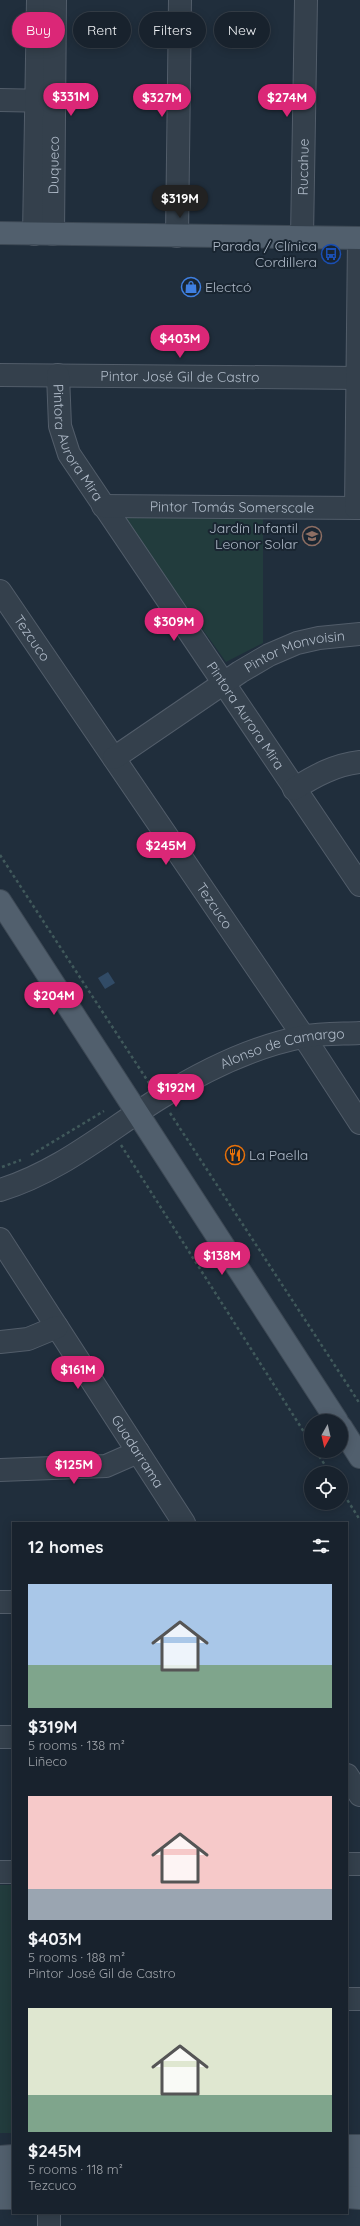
<!DOCTYPE html>
<meta charset="utf-8">
<style>
body{margin:0;font-family:Quicksand,sans-serif;background:#212a35;color:#f1f3f6;height:100vh;display:flex;flex-direction:column;font-size:15px;white-space:nowrap}
*{box-sizing:border-box;margin:0}
p{font-size:13px;color:#9fa4aa}
.icon{flex:none;width:22px;height:22px;fill:none;stroke:currentColor;stroke-width:2;stroke-linecap:round;stroke-linejoin:round}
.map{position:relative;flex:1;overflow:hidden}
.drawer{position:absolute;left:12px;top:1522px;width:336px;height:692px;display:flex;flex-direction:column;background:#18222d;border-radius:0px;box-shadow:0 2px 10px #0003,0 0 0 1px #363f49}
.drawer>*{flex:none}
.guide{position:absolute;left:12px;top:12px;width:336px;height:36px;display:flex;gap:8px}
.needle{width:26px;rotate:188deg}
.fabs{position:absolute;left:304px;top:1414px;display:grid;gap:8px}
.fabs a{display:grid;place-items:center;width:44px;height:44px;border-radius:50%;background:#18222d;box-shadow:0 2px 10px #0003,0 0 0 1px #363f49;font-size:20px}
.price{position:absolute;translate:-50% -34px;padding:0 9px;border-radius:14px;background:#db2777;color:#fff;font-size:13px;line-height:26px;filter:drop-shadow(0 1px 2px #0008)}
.price::after{content:'';position:absolute;left:50%;top:24px;width:12px;height:9px;margin-left:-6px;background:inherit;clip-path:polygon(0 0,100% 0,50% 100%)}
.price.on{background:#222;color:#fff}
ul{padding:0;list-style:none}
li{display:grid;align-content:center;gap:8px;height:212px;padding:0 16px}
li span{display:grid;place-items:center;height:124px;border-radius:0px;color:#555}
li>.icon{margin-inline-start:auto}
span .icon{width:72px;height:72px;fill:#fffc;stroke-width:1}
li b{font-size:17px}
h2{display:flex;justify-content:space-between;align-items:center;height:48px;padding:0 16px;font-size:17px}
.pill{padding:0 14px;border-radius:18px;background:#18222d;box-shadow:0 2px 10px #0003,0 0 0 1px #363f49;font-size:14px;line-height:36px}
.pill.on{background:#db2777;color:#fff}
.map>svg:first-child{display:block}
.green{fill:#223c3d}
.water{fill:#314b66}
.lines{fill:none;stroke-linecap:round;stroke-linejoin:round}
.minor-casing{stroke:#525d6a;stroke-width:24}
.major-casing{stroke:#3d4955;stroke-width:24}
.path{stroke:#40595b;stroke-width:2.5;stroke-dasharray:3 3;stroke-linecap:butt}
.minor{stroke:#34404c;stroke-width:22}
.major{stroke:#515f6d;stroke-width:22}
.labels{text-anchor:middle;stroke-width:4;stroke-linejoin:round;paint-order:stroke}
.street-label{font-size:14px;fill:#afbac8;stroke:#192531}
.poi-label{font-size:14px;fill:#afbac8;stroke:#192531;text-anchor:end}
</style>
<div class="map">
<svg width="360" height="2226" viewBox="0 0 360 2226">
<rect width="100%" height="100%" fill="#202e3c"/>
<g class="green">
<polygon points="127,514 263,515 263,643 226,662 125,521"/>
<rect x="0" y="1885" width="13" height="248"/>
</g>
<polygon class="water" points="108,972 115,983 105,989 98,978"/>
<g class="lines">
<defs>
<g id="minor">
<polyline points="0,100 51,101"/>
<polyline points="34,234 38,0"/>
<path id="s1" d="M53 234 55 0"/>
<polyline points="177,236 180,0"/>
<path id="s2" d="M302 237 306 0"/>
<path id="s3" d="M0 375 360 378"/>
<path id="s4" d="M58 375 60 426 69 454 360 885"/>
<path id="s5" d="M103 506 360 508"/>
<polyline points="356,508 359,238"/>
<path id="s6" d="M0 591 310 1046 360 1123"/>
<path id="s7" d="M114 758 240 672 269 655 297 643 319 638 360 634"/>
<path d="M294 789C316 775 335 765 360 762"/>
<path id="s8" d="M0 1190C60 1172 108 1130 160 1098 203 1071 252 1047 302 1037 321 1033 341 1034 360 1033"/>
<path id="s9" d="M0 1239 184 1523"/>
<polyline points="0,1342 28,1339 57,1327"/>
<polyline points="0,1470 106,1466 138,1452"/>
<polyline points="0,1602 13,1602"/>
<polyline points="0,1737 13,1737"/>
<polyline points="347,1775 360,1795"/>
<polyline points="347,1864 360,1864"/>
<polyline points="0,1872 13,1872"/>
<polyline points="347,1999 360,1999"/>
<polyline points="49,2213 49,2226"/>
</g>
<g id="major">
<polyline points="0,233 360,238"/>
<polyline points="0,901 337,1421"/>
<polyline points="341,1427 360,1457"/>
<polyline points="347,2146 360,2146"/>
<polyline points="0,2157 13,2156"/>
<polyline points="347,2163 360,2163"/>
<polyline points="0,2178 13,2178"/>
<polyline points="347,2179 360,2178"/>
<polyline points="347,2197 360,2198"/>
<polyline points="0,2198 13,2198"/>
</g>
</defs>
<use href="#minor" class="minor-casing"/>
<use href="#major" class="major-casing"/>
<g class="path">
<polyline points="0,855 149,1083"/>
<polyline points="170,1113 360,1404"/>
<polyline points="121,1145 311,1443"/>
<polyline points="31,1155 104,1111"/>
<polyline points="2,1167 21,1160"/>
<polyline points="316,1451 330,1473"/>
<polyline points="341,1490 360,1520"/>
</g>
<use href="#minor" class="minor"/>
<use href="#major" class="major"/>
</g>
<defs>
<symbol id="bus-ring" viewBox="-11 -11 22 22"><circle r="9.5" fill="#192531" stroke="#1a4fb4" stroke-width="1.5"/><path d="M-5-6H5V4H4V6H2V4H-2V6H-4V4H-5ZM-3.5-4V0h7V-4ZM-3.5 1.2v1.5H-2V1.2ZM2 1.2v1.5H3.5V1.2Z" fill="#1a4fb4"/></symbol>
<symbol id="shop-ring" viewBox="-11 -11 22 22"><circle r="9.5" fill="#192531" stroke="#3f7fe0" stroke-width="1.5"/><path d="M-5-2.5h2.3a2.7 3.5 0 0 1 5.4 0H5L5.5 6h-11ZM-1.5-2.5h3a1.5 2.3 0 0 0-3 0Z" fill="#3f7fe0"/></symbol>
<symbol id="school-ring" viewBox="-11 -11 22 22"><circle r="9.5" fill="#192531" stroke="#8d6e63" stroke-width="1.5"/><path d="M0-5L7-2L0 1L-7-2ZM-4 1L0 2.5L4 1V4Q0 6-4 4Z" fill="#8d6e63"/></symbol>
<symbol id="restaurant-ring" viewBox="-11 -11 22 22"><circle r="9.5" fill="#192531" stroke="#e8710a" stroke-width="1.5"/><path d="M-5-6h1v4h1v-4h1v4h1v-4h1v5L-1.5 .5V6h-2V.5L-5-1ZM5-6V6H3V1.5H1.5Q1.5-4 5-6Z" fill="#e8710a"/></symbol>
</defs>
<g fill-rule="evenodd">
<use href="#bus-ring" x="320" y="243" width="22" height="22"/>
<use href="#shop-ring" x="180" y="276" width="22" height="22"/>
<use href="#school-ring" x="301" y="525" width="22" height="22"/>
<use href="#restaurant-ring" x="224" y="1144" width="22" height="22"/>
</g>
<g class="labels">
<g class="street-label">
<text dy="5" stroke="none"><textPath href="#s1" startOffset="69">Duqueco</textPath></text>
<text dy="5" stroke="none"><textPath href="#s2" startOffset="70">Rucahue</textPath></text>
<text dy="5" stroke="none"><textPath href="#s3" startOffset="180">Pintor José Gil de Castro</textPath></text>
<text dy="5" stroke="none"><textPath href="#s4" startOffset="72">Pintora Aurora Mira</textPath></text>
<text dy="5" stroke="none"><textPath href="#s5" startOffset="129">Pintor Tomás Somerscale</textPath></text>
<text dy="5" stroke="none"><textPath href="#s6" startOffset="57">Tezcuco</textPath></text>
<text dy="5" stroke="none"><textPath href="#s7" startOffset="212">Pintor Monvoisin</textPath></text>
<text dy="5" stroke="none"><textPath href="#s4" startOffset="396">Pintora Aurora Mira</textPath></text>
<text dy="5" stroke="none"><textPath href="#s6" startOffset="381">Tezcuco</textPath></text>
<text dy="5" stroke="none"><textPath href="#s8" startOffset="319">Alonso de Camargo</textPath></text>
<text dy="5" stroke="none"><textPath href="#s9" startOffset="253">Guadarrama</textPath></text>
</g>
<g class="poi-label">
<text x="317" y="251">Parada / Clínica<tspan x="317" dy="16">Cordillera</tspan></text>
<text x="205" y="292" text-anchor="start">Electcó</text>
<text x="298" y="533">Jardín Infantil<tspan x="298" dy="16">Leonor Solar</tspan></text>
<text x="249" y="1160" text-anchor="start">La Paella</text>
</g>
</g>
</svg>
<div class="fabs">
<a><svg class="needle" viewBox="-14 -14 28 28"><path d="M0-13l5 13h-10z" fill="#e53935"/><path d="M0 13l5-13h-10z" fill="#9fa4aa"/></svg></a>
<a><svg class="icon" aria-label="locate" viewBox="0 0 24 24"><circle cx="12" cy="12" r="6"/><path d="M12 2v4M12 18v4M2 12h4M18 12h4"/></svg></a>
</div>
<b class="price" style="left:71px;top:117px">$331M</b>
<b class="price" style="left:162px;top:118px">$327M</b>
<b class="price" style="left:287px;top:118px">$274M</b>
<b class="price on" style="left:180px;top:219px">$319M</b>
<b class="price" style="left:180px;top:359px">$403M</b>
<b class="price" style="left:174px;top:642px">$309M</b>
<b class="price" style="left:166px;top:866px">$245M</b>
<b class="price" style="left:54px;top:1016px">$204M</b>
<b class="price" style="left:176px;top:1108px">$192M</b>
<b class="price" style="left:222px;top:1276px">$138M</b>
<b class="price" style="left:78px;top:1390px">$161M</b>
<b class="price" style="left:74px;top:1485px">$125M</b>
<div class="guide">
<a class="pill on">Buy</a>
<a class="pill">Rent</a>
<a class="pill">Filters</a>
<a class="pill">New</a>
</div>
<section class="drawer">
<h2>12 homes<svg class="icon" aria-label="filters" viewBox="0 0 24 24"><path d="M4 7h16M4 17h16"/><circle cx="9" cy="7" r="2"/><circle cx="15" cy="17" r="2"/></svg></h2>
<ul>
<li><span style="background:linear-gradient(#a9c7e8 65%,#7fa58c 0)"><svg class="icon" aria-label="home" viewBox="0 0 24 24"><path d="M3 11l9-7 9 7M6 9v11h12V9"/></svg></span><div><b>$319M</b><p>5 rooms · 138 m²</p><p>Liñeco</p></div></li>
<li><span style="background:linear-gradient(#f6c9c9 75%,#9aa5b1 0)"><svg class="icon" aria-label="home" viewBox="0 0 24 24"><path d="M3 11l9-7 9 7M6 9v11h12V9"/></svg></span><div><b>$403M</b><p>5 rooms · 188 m²</p><p>Pintor José Gil de Castro</p></div></li>
<li><span style="background:linear-gradient(#dfe7d0 70%,#7fa58c 0)"><svg class="icon" aria-label="home" viewBox="0 0 24 24"><path d="M3 11l9-7 9 7M6 9v11h12V9"/></svg></span><div><b>$245M</b><p>5 rooms · 118 m²</p><p>Tezcuco</p></div></li>
</ul>
</section>
</div>
